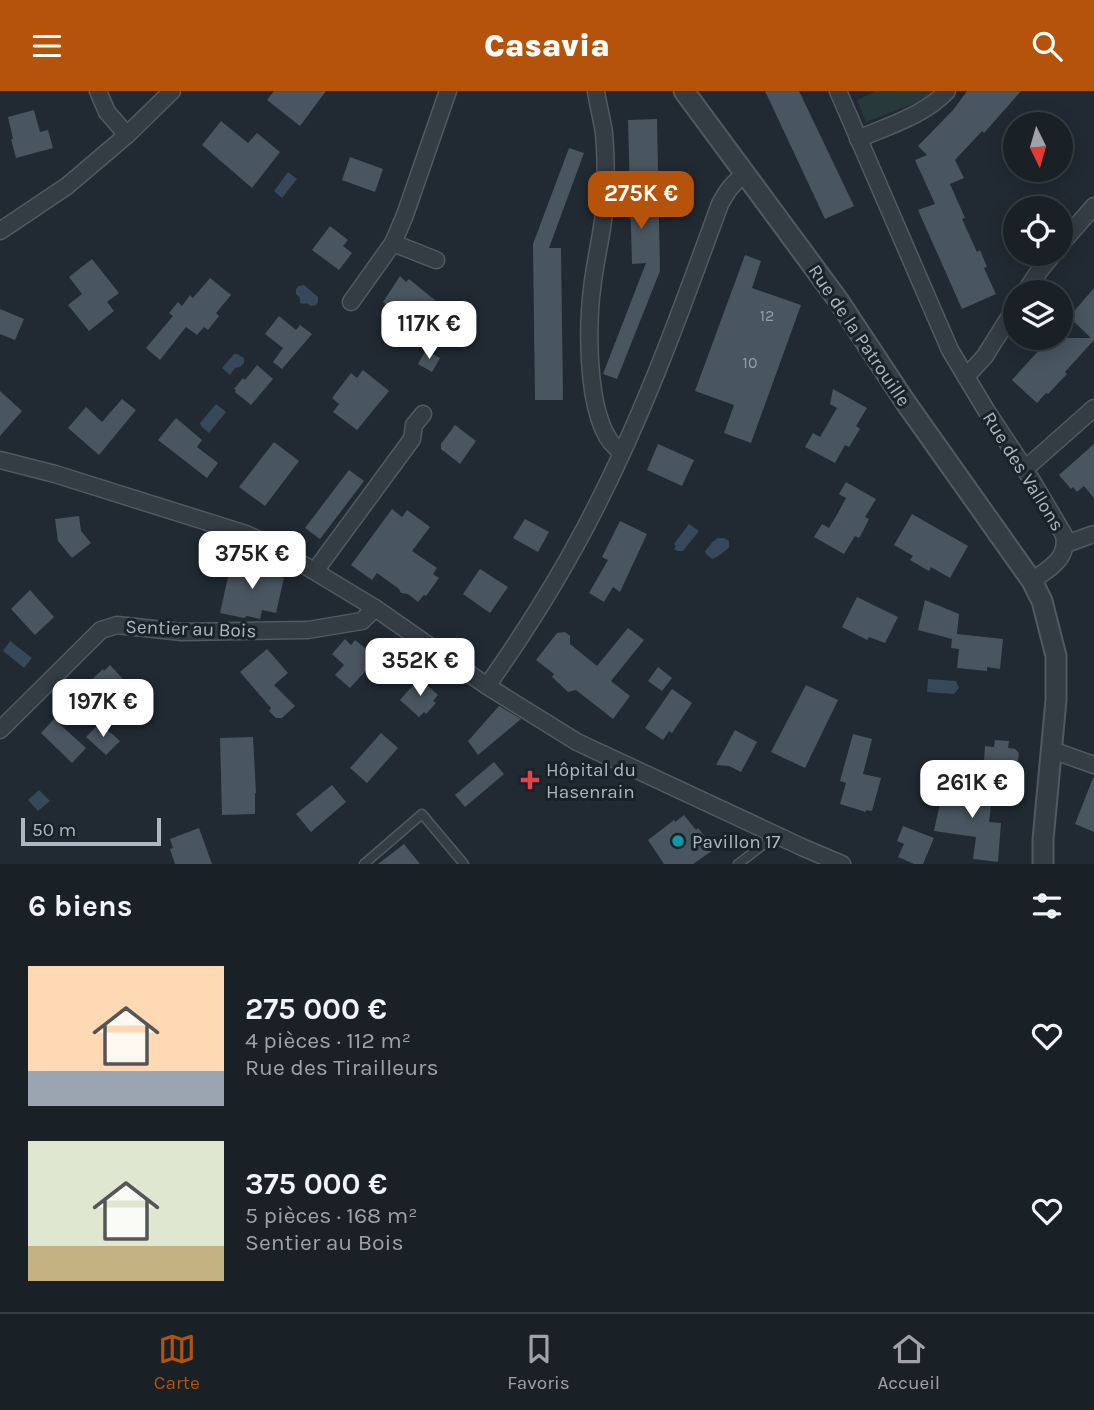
<!DOCTYPE html>
<html lang="fr">
<meta charset="utf-8">
<style>
body{margin:0;font-family:Karla,sans-serif;background:#262d32;color:#f1f3f6;height:100vh;display:flex;flex-direction:column;font-size:26px;white-space:nowrap}
*{box-sizing:border-box;margin:0}
p{font-size:23px;color:#9fa3a7}
.icon{flex:none;width:38px;height:38px;fill:none;stroke:currentColor;stroke-width:2;stroke-linecap:round;stroke-linejoin:round}
.map{position:relative;height:773px;overflow:hidden}
.drawer{display:flex;flex-direction:column;background:#192026;flex:1}
.drawer>*{flex:none}
.needle{width:46px;rotate:175deg}
.buttons{position:absolute;left:1003px;top:21px;display:grid;gap:14px}
.buttons a{display:grid;place-items:center;width:70px;height:70px;border-radius:50%;background:#192026;box-shadow:0 4px 18px #0003,0 0 0 2px #373e43;font-size:35px}
.scale{position:absolute;left:21px;bottom:18px;width:140px;box-sizing:border-box;padding-left:7px;border:4px solid #aeb7c1;border-top:0;font-size:19px;line-height:24px;white-space:nowrap;color:#aeb7c1;-webkit-text-stroke:5px #192129;paint-order:stroke}
.price{position:absolute;translate:-50% -60px;padding:0 16px;border-radius:14px;background:#fff;color:#222;font-size:23px;line-height:46px;filter:drop-shadow(0 2px 4px #0008)}
.price::after{content:'';position:absolute;left:50%;top:42px;width:21px;height:16px;margin-left:-10px;background:inherit;clip-path:polygon(0 0,100% 0,50% 100%)}
.price.selected{background:#b45309;color:#fff}
ul{padding:0;list-style:none}
li{display:flex;align-items:center;gap:21px;height:175px;padding:0 28px}
li span{display:grid;place-items:center;flex:none;width:196px;height:140px;border-radius:0px;color:#555}
li>.icon{margin-inline-start:auto}
span .icon{width:84px;height:84px;fill:#fffc;stroke-width:1}
li b{font-size:30px}
h2{display:flex;justify-content:space-between;align-items:center;height:84px;padding:0 28px;font-size:30px}
header{display:flex;justify-content:space-between;align-items:center;height:91px;padding:0 28px;background:#b45309;color:#fff;font-size:32px;font-weight:800}
.dock{display:flex;justify-content:space-around;align-items:center;height:98px;border-top:2px solid #373e43;background:#192026;font-size:19px;color:#9fa3a7}
.dock a{display:grid;justify-items:center;gap:4px}
.dock .selected{color:#b45309}
.map>svg:first-child{display:block}
.green{fill:#273938}
.water{fill:#364859}
.building{fill:#49555f}
.lines{fill:none;stroke-linecap:round;stroke-linejoin:round}
.service-casing{stroke:#515a62;stroke-width:11}
.minor-casing{stroke:#515a62;stroke-width:19}
.tertiary-casing{stroke:#515a62;stroke-width:23}
.service{stroke:#343c44;stroke-width:8}
.minor{stroke:#343c44;stroke-width:16}
.tertiary{stroke:#343c44;stroke-width:19}
.health-dot{fill:#e0444e;stroke:#192129;stroke-width:2.5}
.culture-dot{fill:#0f9aa8;stroke:#192129;stroke-width:2.5}
.labels{text-anchor:middle;stroke-width:6;stroke-linejoin:round;paint-order:stroke}
.number-label{font-size:16px;fill:#959ea8}
.street-label{font-size:19px;fill:#aeb7c1;stroke:#192129}
.poi-label{font-size:19px;fill:#aeb7c1;stroke:#192129;text-anchor:start}
</style>
<header><svg class="icon" aria-label="menu" viewBox="0 0 24 24"><path d="M4 6h16M4 12h16M4 18h16"/></svg>Casavia<svg class="icon" aria-label="search" viewBox="0 0 24 24"><circle cx="10" cy="10" r="6"/><path d="M15 15l6 6"/></svg></header>
<div class="map">
<svg width="1094" height="773" viewBox="0 0 1094 773">
<rect width="100%" height="100%" fill="#212a33"/>
<polygon class="green" points="876,0 935,0 928,7 866,31 857,9"/>
<g class="water">
<polygon points="288,81 297,88 282,107 274,100"/>
<polygon points="304,194 318,206 318,211 316,214 311,215 306,212 304,213 300,212 300,207 296,203 296,198 299,195"/>
<polygon points="234,263 237,263 244,267 244,272 240,276 235,277 230,284 222,277"/>
<polygon points="216,313 226,321 209,342 201,335 200,332"/>
<polygon points="689,433 699,440 683,460 677,460 674,458 676,455 674,453"/>
<path d="M718 447H724L729 450V456C727 459 715 468 712 468L706 463 705 460C710 455 712 450 718 447Z"/>
<polygon points="10,550 32,567 24,577 3,560"/>
<polygon points="928,588 956,590 959,597 954,603 927,601"/>
<polygon points="39,699 50,710 38,720 28,709"/>
</g>
<g class="building">
<polygon points="274,0 326,0 300,35 267,9"/>
<polygon points="765,0 799,0 854,115 825,128"/>
<polygon points="967,0 1021,0 984,42 982,40 955,69 964,87 950,93 965,127 962,128 977,161 980,159 987,176 984,177 996,203 962,218 918,119 935,113 915,69 927,64 918,55 954,18"/>
<polygon points="34,19 40,41 48,39 53,57 16,67 11,48 13,48 8,26"/>
<polygon points="657,28 660,180 617,288 603,283 646,172 632,173 628,29"/>
<polygon points="221,30 248,52 257,42 280,61 252,97 202,54"/>
<polygon points="569,57 584,62 549,157 561,157 563,309 535,309 533,153"/>
<polygon points="350,66 383,78 375,101 342,89"/>
<polygon points="330,135 348,149 343,155 352,162 339,179 312,159"/>
<polygon points="745,164 761,170 752,197 801,214 751,352 724,342 734,314 695,300"/>
<polygon points="92,168 119,202 107,211 114,220 89,240 68,214 82,203 69,186"/>
<polygon points="400,185 406,191 409,188 436,210 423,226 433,234 423,246 398,227 400,225 383,211"/>
<polygon points="210,187 231,204 216,222 219,225 208,239 204,236 197,244 186,236 160,269 146,257 173,225 169,222 178,211 182,215 190,204 193,207"/>
<polygon points="1094,197 1094,249 1065,281 1067,283 1048,303 1046,302 1037,312 1012,289 1050,247 1091,247 1069,226"/>
<polygon points="0,218 24,228 15,249 0,243"/>
<polygon points="279,225 296,239 300,234 312,243 282,278 273,271 283,257 265,243"/>
<polygon points="426,259 440,267 432,281 418,273"/>
<polygon points="257,274 273,288 251,314 235,301 236,299 234,298 243,287 245,289"/>
<polygon points="363,279 389,300 357,339 333,321 339,313 332,307 351,282 357,287"/>
<polygon points="833,298 867,317 856,335 860,338 849,356 845,354 835,372 805,356 813,342 820,346 837,317 830,313"/>
<polygon points="0,300 22,320 0,345"/>
<polygon points="122,308 136,319 99,364 68,337 86,316 102,331"/>
<polygon points="176,327 202,349 197,356 218,372 207,387 158,349"/>
<polygon points="455,334 476,350 460,373 441,358 441,353"/>
<polygon points="274,351 299,370 265,415 239,396"/>
<polygon points="658,353 694,369 682,395 647,379"/>
<polygon points="1094,353 1094,407 1084,395 1077,401 1073,396 1071,398 1059,384"/>
<polygon points="349,379 364,390 320,448 305,437"/>
<polygon points="846,391 876,408 865,426 869,428 865,436 859,447 855,445 844,463 814,446 822,433 829,437 838,422 846,407 839,403"/>
<polygon points="392,418 402,426 407,419 430,436 412,460 437,477 433,483 439,487 426,505 424,504 418,511 408,503 401,502 399,498 377,482 372,489 351,474"/>
<polygon points="912,423 968,455 950,487 931,476 929,480 910,469 913,465 894,454"/>
<polygon points="79,425 81,440 91,452 72,467 58,450 55,428"/>
<polygon points="525,428 549,441 538,461 513,447"/>
<polygon points="620,430 647,443 620,501 613,496 604,511 589,502 608,469 602,466"/>
<polygon points="243,465 257,469 260,473 271,475 270,483 284,487 276,522 262,519 260,528 247,525 244,527 220,522 229,481 240,483"/>
<polygon points="480,478 508,496 490,522 463,503"/>
<polygon points="30,499 54,526 35,544 11,518"/>
<polygon points="857,506 898,526 885,552 869,546 867,549 842,536"/>
<polygon points="925,509 959,523 957,543 1003,548 1000,578 987,576 987,580 957,577 959,558 951,557 952,548 918,539"/>
<polygon points="628,537 644,549 611,590 630,605 613,628 576,599 568,601 552,586 554,583 536,569 557,542 565,541 570,545 570,553 597,575"/>
<polygon points="345,548 351,554 355,549 365,557 368,553 380,564 350,597 335,584 344,574 332,563"/>
<polygon points="267,558 288,582 274,594 295,615 282,627 276,627 269,620 271,617 240,581"/>
<polygon points="110,574 134,600 119,615 86,614 94,605 85,595 103,578 104,580"/>
<polygon points="658,576 672,587 662,600 648,590"/>
<polygon points="419,587 438,604 433,610 436,612 426,623 424,621 419,626 400,609"/>
<polygon points="806,594 838,609 805,677 771,661"/>
<polygon points="672,598 692,612 672,642 669,640 663,649 645,637"/>
<polygon points="499,615 521,628 478,664 468,650"/>
<polygon points="54,628 86,657 72,672 41,642"/>
<polygon points="100,632 120,650 106,664 86,646"/>
<polygon points="735,639 757,651 741,681 729,675 716,674"/>
<polygon points="381,642 398,657 367,692 350,677"/>
<polygon points="853,643 872,648 863,683 881,687 872,720 866,719 866,721 840,713 846,692 840,690"/>
<polygon points="253,646 256,702 255,702 255,723 222,724 220,647"/>
<polygon points="995,649 1009,650 1008,657 1015,658 1019,662 1018,670 1016,672 1014,689 983,686 985,655 994,656"/>
<polygon points="494,671 504,683 465,716 455,704"/>
<polygon points="1093,687 1094,687 1094,741 1075,733"/>
<polygon points="332,694 346,711 311,741 296,723"/>
<polygon points="960,694 993,698 989,731 1001,732 998,771 973,768 976,746 934,740 941,707 955,709 956,696 960,697"/>
<polygon points="684,724 696,739 698,737 714,757 711,759 712,760 693,773 664,773 648,749 674,729 675,731"/>
<polygon points="903,735 934,747 923,773 914,773 898,766 904,753 897,750"/>
<polygon points="199,737 212,773 175,773 170,758 173,757 170,748"/>
<polygon points="404,753 420,773 378,773"/>
</g>
<g class="lines">
<defs>
<g id="service">
<polyline points="364,773 422,723 464,773"/>
<polyline points="738,773 776,744"/>
</g>
<g id="minor">
<polyline points="98,0 107,21 127,44"/>
<path d="M596 0C598 14 602 28 604 42 606 65 606 89 605 112 603 141 595 169 592 198 587 235 585 341 622 361"/>
<path d="M838 0 950 259 986 319 1025 378 1064 444C1069 468 1048 478 1032 490"/>
<path d="M858 48C888 35 925 24 947 0"/>
<polyline points="0,140 67,95 127,44 172,0"/>
<polyline points="393,152 436,169"/>
<polyline points="1060,154 1094,115"/>
<polyline points="1025,201 1037,183 1053,163"/>
<polyline points="351,211 393,152 405,124 448,0"/>
<polyline points="966,286 985,265 1015,217"/>
<polyline points="0,369 55,383 246,443 276,457 375,517 487,595 577,651 804,757 842,773"/>
<polyline points="1025,378 1094,317"/>
<polyline points="1066,453 1094,443"/>
<polyline points="315,480 412,348 414,334 423,323"/>
<path d="M487 595C523 544 556 492 585 437 640 334 680 223 720 113 727 100 733 91 746 83"/>
<polyline points="0,639 101,539 117,534 182,541 308,539 362,530 375,517"/>
<polyline points="1052,659 1094,674"/>
</g>
<polyline id="tertiary" points="684,0 838,209 906,312 1032,490 1042,510 1056,565 1056,609 1043,749 1043,773"/>
</defs>
<use href="#service" class="service-casing"/>
<use href="#minor" class="minor-casing"/>
<use href="#tertiary" class="tertiary-casing"/>
<use href="#service" class="service"/>
<use href="#minor" class="minor"/>
<use href="#tertiary" class="tertiary"/>
</g>
<path class="health-dot" d="M526.5 678.5h7v7h7v7h-7v7h-7v-7h-7v-7h7z"/>
<circle class="culture-dot" cx="678" cy="750" r="7"/>
<g class="labels">
<g class="number-label">
<text x="767" y="230">12</text>
<text x="750" y="277">10</text>
</g>
<g class="street-label">
<text transform="translate(860 244) rotate(56)" y="7">Rue de la Patrouille</text>
<text transform="translate(1024 380) rotate(58)" y="7">Rue des Vallons</text>
<text transform="translate(191 537) rotate(2)" y="7">Sentier au Bois</text>
</g>
<g class="poi-label">
<text x="546" y="685">Hôpital du<tspan x="546" dy="22">Hasenrain</tspan></text>
<text x="692" y="757">Pavillon 17</text>
</g>
</g>
</svg>
<div class="buttons">
<a><svg class="needle" viewBox="-14 -14 28 28"><path d="M0-13l5 13h-10z" fill="#e53935"/><path d="M0 13l5-13h-10z" fill="#9fa3a7"/></svg></a>
<a><svg class="icon" aria-label="locate" viewBox="0 0 24 24"><circle cx="12" cy="12" r="6"/><path d="M12 2v4M12 18v4M2 12h4M18 12h4"/></svg></a>
<a><svg class="icon" aria-label="layers" viewBox="0 0 24 24"><path d="M12 4l9 5-9 5-9-5zM3 14l9 5 9-5"/></svg></a>
</div>
<div class="scale">50 m</div>
<b class="price selected" style="left:641px;top:140px">275K €</b>
<b class="price" style="left:429px;top:270px">117K €</b>
<b class="price" style="left:252px;top:500px">375K €</b>
<b class="price" style="left:420px;top:607px">352K €</b>
<b class="price" style="left:103px;top:648px">197K €</b>
<b class="price" style="left:972px;top:729px">261K €</b>
</div>
<section class="drawer">
<h2>6 biens<svg class="icon" aria-label="filters" viewBox="0 0 24 24"><path d="M4 7h16M4 17h16"/><circle cx="9" cy="7" r="2"/><circle cx="15" cy="17" r="2"/></svg></h2>
<ul>
<li><span style="background:linear-gradient(#ffd9b3 75%,#9aa5b1 0)"><svg class="icon" aria-label="home" viewBox="0 0 24 24"><path d="M3 11l9-7 9 7M6 9v11h12V9"/></svg></span><div><b>275 000 €</b><p>4 pièces · 112 m²</p><p>Rue des Tirailleurs</p></div><svg class="icon" aria-label="heart" viewBox="0 0 24 24"><path d="M12 20l-8-8c-3-5 5-10 8-4 3-6 11-1 8 4z"/></svg></li>
<li><span style="background:linear-gradient(#dfe7d0 75%,#c2b280 0)"><svg class="icon" aria-label="home" viewBox="0 0 24 24"><path d="M3 11l9-7 9 7M6 9v11h12V9"/></svg></span><div><b>375 000 €</b><p>5 pièces · 168 m²</p><p>Sentier au Bois</p></div><svg class="icon" aria-label="heart" viewBox="0 0 24 24"><path d="M12 20l-8-8c-3-5 5-10 8-4 3-6 11-1 8 4z"/></svg></li>
</ul>
</section>
<nav class="dock">
<a class="selected"><svg class="icon" aria-label="map" viewBox="0 0 24 24"><path d="M3 6l6-2 6 2 6-2v14l-6 2-6-2-6 2zM9 4v14M15 6v14"/></svg>Carte</a>
<a><svg class="icon" aria-label="saved" viewBox="0 0 24 24"><path d="M7 4h10v16l-5-4-5 4z"/></svg>Favoris</a>
<a><svg class="icon" aria-label="home" viewBox="0 0 24 24"><path d="M3 11l9-7 9 7M6 9v11h12V9"/></svg>Accueil</a>
</nav>
